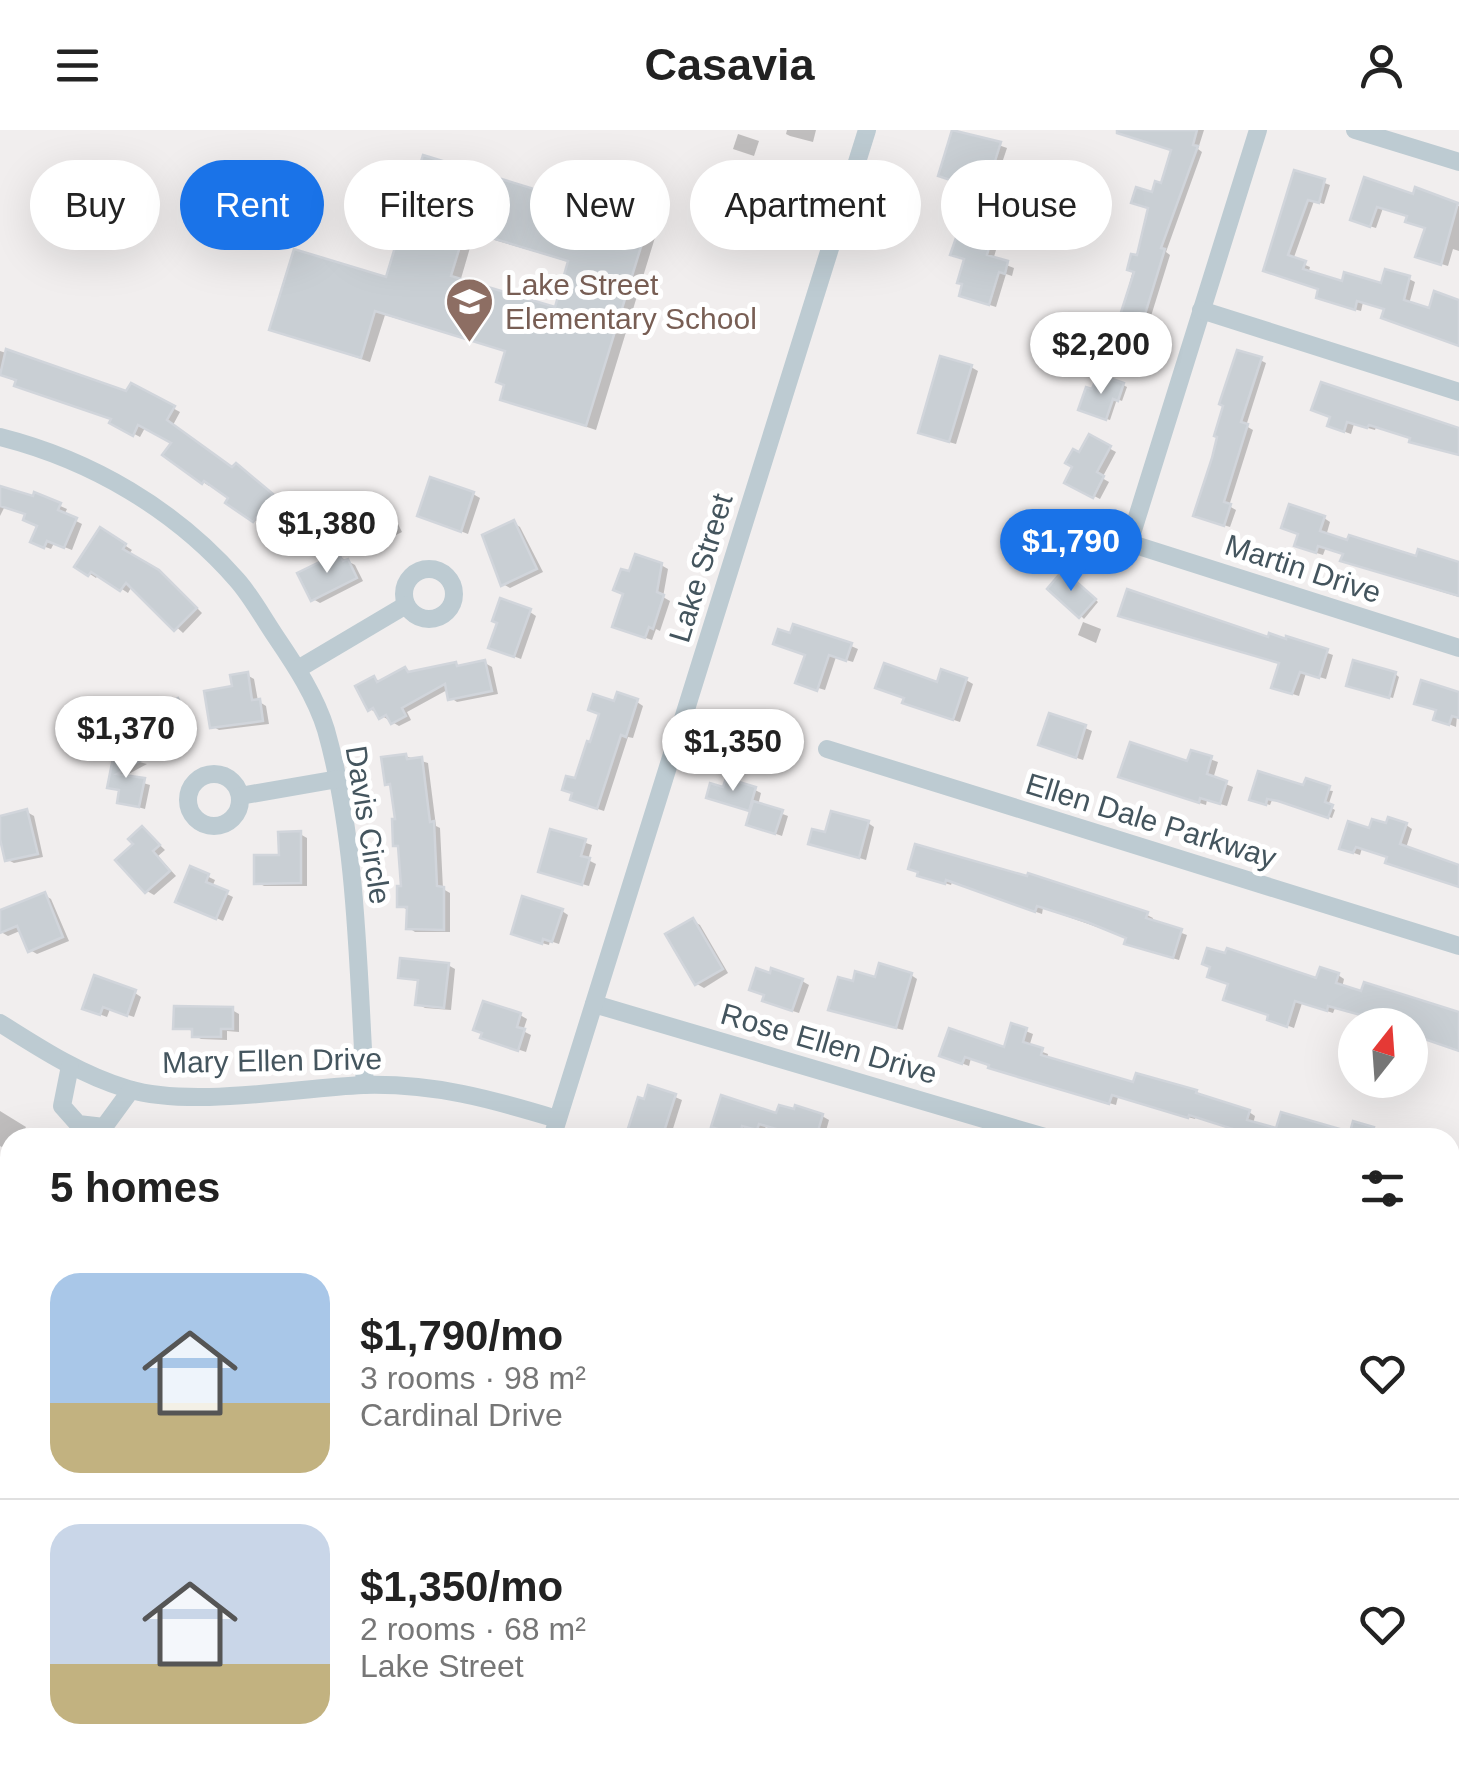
<!DOCTYPE html>
<meta charset="utf-8">
<style>
body{margin:0;font-family:Helvetica,sans-serif;background:#f6f6f6;color:#222;height:100vh;display:flex;flex-direction:column;font-size:38px;white-space:nowrap}
*{box-sizing:border-box;margin:0}
p{font-size:32px;color:#767676}
.icon{flex:none;width:55px;height:55px;fill:none;stroke:currentColor;stroke-width:2;stroke-linecap:round;stroke-linejoin:round}
.map{position:relative;flex:1;overflow:hidden}
.sheet{position:absolute;left:0px;top:998px;width:1460px;height:642px;display:flex;flex-direction:column;background:#fff;border-radius:30px 30px 0 0;box-shadow:0 10px 40px #0002}
.sheet>*{flex:none}
.banner{position:absolute;left:30px;top:30px;width:1400px;height:90px;display:flex;gap:20px}
.needle{width:65px;rotate:17deg}
.tools{position:absolute;left:1338px;top:878px;display:grid;gap:20px}
.tools a{display:grid;place-items:center;width:90px;height:90px;border-radius:50%;background:#fff;box-shadow:0 10px 40px #0002;font-size:50px}
.price{position:absolute;translate:-50% -85px;padding:0 22px;border-radius:35px;background:#fff;color:#222;font-size:32px;line-height:65px;filter:drop-shadow(0 2px 5px #0008)}
.price::after{content:'';position:absolute;left:50%;top:60px;width:30px;height:22px;margin-left:-15px;background:inherit;clip-path:polygon(0 0,100% 0,50% 100%)}
.price.current{background:#1a73e8;color:#fff}
ul{padding:0;list-style:none}
li{display:flex;align-items:center;gap:30px;height:250px;padding:0 50px}
li+li{border-top:2px solid #e0e0e0}
li span{display:grid;place-items:center;flex:none;width:280px;height:200px;border-radius:30px;color:#555}
li>.icon{margin-inline-start:auto}
span .icon{width:120px;height:120px;fill:#fffc;stroke-width:1}
li b{font-size:42px}
h2{display:flex;justify-content:space-between;align-items:center;height:120px;padding:0 50px;font-size:42px}
.chip{padding:0 35px;border-radius:45px;background:#fff;box-shadow:0 10px 40px #0002;font-size:35px;line-height:90px}
.chip.current{background:#1a73e8;color:#fff}
header{display:flex;justify-content:space-between;align-items:center;height:130px;padding:0 50px;background:#fff;font-size:45px;font-weight:700}
.map>svg:first-child{display:block}
.green{fill:#b6f4c6}
.shadow{fill:#0003;fill-rule:evenodd}
.building{fill:#c9cfd4;stroke:#d1d5db;stroke-width:2.5;fill-rule:evenodd}
.lines{fill:none;stroke-linecap:round;stroke-linejoin:round}
.service{stroke:#bdcbd2;stroke-width:9}
.minor{stroke:#bdcbd2;stroke-width:18}
.labels{text-anchor:middle;stroke-width:10;stroke-linejoin:round;paint-order:stroke}
.education-label{font-size:30px;fill:#785e54;stroke:#fff;text-anchor:start}
.street-label{font-size:30px;fill:#44555e;stroke:#fff}
</style>
<header><svg class="icon" aria-label="menu" viewBox="0 0 24 24"><path d="M4 6h16M4 12h16M4 18h16"/></svg>Casavia<svg class="icon" aria-label="person" viewBox="0 0 24 24"><circle cx="12" cy="8" r="4"/><path d="M4 21q1-7 8-7t8 7"/></svg></header>
<div class="map">
<svg width="1459" height="1639" viewBox="0 0 1459 1639">
<rect width="100%" height="100%" fill="#f1eeee"/>
<g class="green">
<polygon points="10,1367 10,1625 0,1627 0,1396"/>
<polygon points="165,1630 328,1630 325,1639 206,1639"/>
<polygon points="360,1630 1172,1630 1201,1639 357,1639"/>
</g>
<g class="shadow">
<polygon points="787,0 816,0 813,12 790,6 786,4"/>
<polygon points="955,0 1007,18 998,45 974,38 969,55 941,45"/>
<polygon points="1138,0 1204,0 1198,19 1202,22 1166,122 1170,125 1138,228 1104,218 1116,204 1153,65 1162,56 1174,20"/>
<polygon points="738,4 759,11 754,26 733,19"/>
<path d="M425 29 657 101 596 300 503 269 508 222 385 185 370 232 272 199 388 150ZM474 104 570 132 556 180 460 152Z"/>
<polygon points="778,36 807,45 799,73 774,65"/>
<polygon points="1296,43 1330,55 1324,74 1314,71 1293,130 1310,137 1308,144 1343,154 1382,156 1386,142 1409,149 1415,152 1409,174 1430,181 1459,172 1459,214 1387,179 1363,172 1361,181 1324,171 1321,159 1272,143"/>
<polygon points="1365,51 1415,67 1459,76 1459,121 1453,119 1448,136 1425,129 1427,98 1409,87 1383,78 1376,98 1359,93"/>
<polygon points="989,117 996,120 993,130 1014,138 1012,146 1006,144 996,177 968,168 966,130 953,124"/>
<polygon points="0,221 128,264 132,256 180,282 173,295 234,340 243,340 278,369 261,394 229,372 232,368 211,353 209,356 203,352 175,312 146,296 140,307 112,292 114,290 0,245"/>
<polygon points="1260,230 1266,233 1246,296 1253,300 1229,376 1236,380 1230,397 1202,388"/>
<polygon points="971,237 978,241 956,314 927,306"/>
<polygon points="1123,255 1127,257 1122,271 1117,269 1110,290 1085,282"/>
<polygon points="1333,287 1459,301 1459,324 1419,314 1413,309 1376,297 1375,300 1354,294 1351,304 1337,299"/>
<polygon points="1090,308 1116,322 1102,348 1109,352 1100,369 1067,352"/>
<polygon points="0,359 34,369 36,365 67,379 64,385 82,394 72,420 54,413 51,419 40,415 40,396 28,385 4,378 0,386"/>
<polygon points="473,364 480,368 468,404 427,388"/>
<polygon points="382,370 388,374 402,402 388,409 390,414 375,421 368,417"/>
<polygon points="1324,388 1330,392 1326,406 1418,429 1459,435 1459,467 1350,434 1345,424 1326,417 1323,425 1304,419"/>
<polygon points="514,393 520,397 543,442 510,458 503,454"/>
<polygon points="101,400 132,420 128,425 166,447 202,483 183,503 132,456 128,463 99,444 96,448 78,436"/>
<polygon points="338,426 355,435 363,451 320,473 313,469"/>
<polygon points="661,435 668,439 663,467 670,471 660,501 656,499 652,510 622,500 631,445"/>
<polygon points="1068,445 1098,472 1084,489 1081,486"/>
<polygon points="530,482 536,486 521,529 498,520"/>
<polygon points="1083,492 1101,499 1096,513 1078,505"/>
<polygon points="1288,509 1333,525 1326,549 1306,543 1299,566 1280,560 1282,533 1270,510 1287,512"/>
<polygon points="851,516 858,519 853,532 836,527 825,560 802,553 807,525"/>
<polygon points="485,533 492,537 498,564 457,572 451,568 449,559 407,582 411,590 399,596 370,579 374,548 381,552 405,539 413,544 456,535 461,538"/>
<polygon points="1395,544 1399,547 1393,568 1352,557"/>
<polygon points="247,545 254,549 258,571 266,576 269,594 219,600 212,596 235,558"/>
<polygon points="966,550 973,554 960,592 912,576 939,555"/>
<polygon points="1459,564 1456,597 1436,589 1438,581 1423,576"/>
<polygon points="178,571 195,596 176,607 180,613 164,621 160,619 160,600"/>
<polygon points="637,572 643,576 633,608 628,607 604,681 580,673 576,651 601,584 615,574"/>
<polygon points="1085,598 1092,601 1083,630 1048,618"/>
<polygon points="1193,623 1218,632 1213,649 1233,657 1227,676 1207,670 1206,675 1127,650 1189,634"/>
<polygon points="116,626 147,634 123,647 150,655 145,679 120,672 122,661 110,656"/>
<polygon points="405,626 428,633 436,696 440,698 443,759 450,763 450,802 415,802 409,798 409,780 399,776 403,758 398,691 393,656 387,653"/>
<polygon points="1305,658 1333,661 1328,676 1335,680 1332,688 1285,672 1272,670 1270,675 1256,671"/>
<polygon points="725,660 755,660 761,663 758,675 788,686 782,706 756,697 753,682 716,670"/>
<polygon points="27,682 34,686 43,727 14,733 8,730 0,709 0,688"/>
<polygon points="868,693 874,697 866,730 811,713"/>
<polygon points="1406,695 1412,699 1406,718 1459,738 1459,756 1389,727 1362,718 1360,725 1348,721 1371,701"/>
<polygon points="143,699 165,720 158,726 176,746 154,765 147,761 137,714"/>
<polygon points="552,702 592,715 588,730 596,734 589,756 547,744"/>
<polygon points="300,704 307,708 307,756 264,756 257,752"/>
<polygon points="192,739 215,750 212,757 233,767 223,791 185,774"/>
<polygon points="920,745 1147,785 1153,788 1152,792 1187,805 1179,830 1133,816 1128,808 1043,778 1042,784 952,752 951,755"/>
<polygon points="44,765 51,769 69,811 37,824 30,820 22,800 8,806 1,802 0,783"/>
<polygon points="562,781 568,785 559,814 550,811 549,815 520,807"/>
<polygon points="693,791 700,795 728,843 704,858 697,854"/>
<polygon points="448,835 455,839 451,880 425,878 418,874 420,852 401,847"/>
<polygon points="911,845 917,849 903,900 838,883 854,854"/>
<polygon points="1338,845 1344,849 1342,858 1459,885 1459,921 1422,908 1416,926 1410,924 1410,895 1397,895 1335,878 1333,883 1302,873 1294,898 1270,889 1318,851"/>
<polygon points="802,851 809,855 799,883 771,874"/>
<polygon points="135,863 141,867 134,887 110,879 107,887 91,881"/>
<polygon points="232,880 239,884 239,902 227,901 227,910 201,909 194,905 194,901 176,897"/>
<polygon points="520,885 527,889 523,901 531,905 526,922 490,910"/>
<polygon points="1013,896 1033,904 1029,917 1048,924 1047,929 1135,955 1196,962 1249,982 1255,986 1253,994 1277,1001 1351,1006 1372,999 1379,1003 1377,1008 1242,1008 1235,999 1196,986 1195,989 1118,967 1116,975 997,940 971,928 969,936 948,928 1006,920"/>
<polygon points="675,967 682,970 670,1008 628,1008"/>
<polygon points="0,981 26,997 20,1008 10,1008 10,1022 0,1016"/>
<polygon points="778,986 822,986 829,990 824,1008 791,1008 792,1004 766,996 764,1002 750,998 746,1008 720,999"/>
<polygon points="1450,1047 1459,1050 1459,1080 1455,1077 1456,1073 1450,1071"/>
<polygon points="1458,1172 1459,1173 1459,1202 1450,1199 1450,1178 1456,1179"/>
<polygon points="1450,1328 1459,1331 1459,1368 1450,1364"/>
<polygon points="1450,1487 1459,1491 1459,1538 1450,1535"/>
<polygon points="1405,1630 1443,1630 1454,1634 1452,1639 1408,1639 1403,1636"/>
</g>
<g class="building">
<polygon points="952,0 1001,12 991,44 967,36 962,54 938,46"/>
<polygon points="1117,0 1197,0 1193,15 1198,16 1161,118 1165,119 1132,227 1095,215 1101,196 1115,201 1134,142 1127,140 1131,124 1137,125 1148,78 1131,73 1136,57 1152,62 1155,51 1161,53 1171,20 1117,3"/>
<path d="M423 25 648 94 586 296 500 270 504 255 496 252 505 221 375 181 361 228 269 200 294 119 386 147ZM465 100 568 131 555 177 451 146Z"/>
<polygon points="776,33 804,41 795,72 767,64"/>
<polygon points="1294,40 1325,49 1319,73 1308,70 1288,125 1306,131 1303,139 1342,151 1344,142 1381,153 1385,139 1410,146 1404,170 1429,178 1434,161 1459,170 1459,216 1381,188 1384,179 1357,171 1355,180 1316,168 1318,159 1263,141"/>
<polygon points="1364,47 1413,64 1415,57 1458,73 1441,135 1415,127 1425,98 1405,92 1407,86 1377,77 1370,97 1350,90"/>
<polygon points="957,105 990,114 987,125 1008,131 1005,144 999,142 989,175 959,166 962,154 957,153 964,129 950,125"/>
<polygon points="6,219 126,261 131,253 175,276 167,290 232,337 236,333 273,364 253,392 225,373 228,368 204,351 202,354 162,325 171,313 138,295 133,306 109,293 111,289 14,256 16,250 0,245"/>
<polygon points="1237,220 1262,227 1241,292 1248,294 1224,372 1231,374 1224,396 1193,386 1212,328 1217,307 1214,306 1223,276 1219,274"/>
<polygon points="940,226 972,235 949,312 918,303"/>
<polygon points="1098,244 1124,253 1118,271 1113,269 1106,290 1078,280 1086,257 1092,259"/>
<polygon points="1321,252 1459,298 1459,325 1409,312 1410,308 1369,295 1367,298 1347,292 1344,302 1327,296 1330,287 1311,280"/>
<polygon points="1089,304 1111,316 1097,342 1104,346 1093,368 1064,353 1072,337 1065,333 1073,319 1079,322"/>
<polygon points="430,347 474,362 461,402 417,386"/>
<polygon points="0,356 33,366 34,362 61,373 58,380 77,388 64,418 47,411 44,418 30,412 37,396 23,390 25,384 0,376"/>
<polygon points="382,367 397,398 382,405 385,410 367,419 349,384"/>
<polygon points="1289,374 1325,386 1320,401 1347,410 1349,405 1416,426 1418,419 1459,432 1459,466 1340,431 1343,424 1318,416 1316,423 1294,416 1298,404 1281,398"/>
<polygon points="514,390 537,439 501,456 482,405"/>
<polygon points="100,397 126,414 123,419 159,440 197,478 174,501 126,453 120,461 91,442 88,446 74,437"/>
<polygon points="338,423 343,431 348,429 357,448 311,471 297,443"/>
<polygon points="635,424 662,433 657,462 664,465 653,499 649,497 645,508 612,497 623,464 613,460 621,439 629,441"/>
<polygon points="1063,440 1096,469 1079,488 1047,459"/>
<polygon points="1127,459 1268,507 1269,503 1286,509 1286,506 1328,519 1319,548 1300,542 1292,564 1271,558 1279,533 1118,486"/>
<polygon points="500,468 531,479 514,527 488,518 497,493 492,491"/>
<polygon points="793,494 852,513 846,531 829,525 817,561 795,553 805,525 773,514 778,499 790,503"/>
<polygon points="485,530 492,561 448,570 445,554 402,578 406,586 391,594 386,585 379,589 373,578 368,581 355,556 374,546 377,552 405,537 408,542 456,532 457,536"/>
<polygon points="1353,530 1396,542 1389,568 1346,556"/>
<polygon points="884,533 937,552 941,539 967,548 953,590 902,573 904,568 875,558"/>
<polygon points="248,542 252,570 260,569 263,591 210,598 204,561 232,556 230,545"/>
<polygon points="1421,550 1459,562 1459,588 1452,586 1449,595 1433,590 1436,580 1414,574"/>
<polygon points="617,562 638,569 626,607 621,605 597,679 570,670 572,663 562,660 566,646 575,648 587,611 590,612 599,584 588,580 593,564 614,571"/>
<polygon points="178,568 192,594 174,604 177,610 159,621 148,603 156,599 149,585"/>
<polygon points="1049,583 1086,595 1076,628 1038,615"/>
<polygon points="1130,612 1187,631 1191,620 1212,626 1207,644 1227,651 1220,674 1200,668 1199,673 1118,647"/>
<polygon points="114,623 143,629 117,644 145,648 139,677 117,673 119,660 107,658"/>
<polygon points="406,624 407,629 422,627 430,692 434,691 437,756 444,757 444,800 406,799 407,777 397,777 397,756 401,756 398,716 393,716 392,689 395,689 390,654 385,655 381,627"/>
<polygon points="1258,641 1303,655 1306,648 1330,656 1325,672 1333,675 1328,688 1278,671 1267,669 1266,675 1249,670"/>
<polygon points="726,648 756,657 749,681 706,668 710,653 723,657"/>
<polygon points="753,671 783,680 775,704 746,695"/>
<polygon points="27,679 38,724 5,731 0,709 0,686"/>
<polygon points="831,681 869,691 859,728 808,714 812,699 825,702"/>
<polygon points="1388,687 1407,693 1400,714 1459,735 1459,757 1385,733 1387,727 1356,717 1353,723 1339,719 1348,691 1369,698 1372,689 1386,693"/>
<polygon points="142,696 160,715 153,721 170,741 145,763 115,730 133,714 128,709"/>
<polygon points="550,699 586,709 581,726 590,728 582,755 538,742"/>
<polygon points="301,701 301,753 254,754 254,725 279,725 278,702"/>
<polygon points="915,714 1027,746 1028,743 1148,782 1146,788 1182,799 1173,828 1124,814 1126,808 1087,792 1037,776 1035,782 946,750 945,754 917,746 918,742 908,739"/>
<polygon points="190,736 209,744 206,752 228,761 216,789 175,772"/>
<polygon points="45,762 63,807 28,822 17,796 0,803 0,780"/>
<polygon points="522,766 563,779 552,812 543,809 542,814 511,804"/>
<polygon points="693,788 723,839 695,855 665,804"/>
<polygon points="1207,818 1225,823 1227,818 1316,848 1320,837 1339,843 1336,853 1361,861 1364,852 1459,882 1459,921 1410,904 1410,895 1397,895 1328,876 1327,881 1295,871 1287,897 1267,890 1268,885 1223,870 1228,854 1207,847 1210,837 1202,834"/>
<polygon points="400,828 449,833 444,878 415,875 418,850 398,848"/>
<polygon points="879,833 912,843 896,898 828,880 838,847 853,851 855,841 875,847"/>
<polygon points="756,838 770,843 771,838 803,849 792,881 762,871 764,865 749,860"/>
<polygon points="94,845 136,860 127,886 103,877 100,885 82,879"/>
<polygon points="483,871 521,883 517,897 525,899 518,921 480,908 482,903 473,900"/>
<polygon points="174,876 233,877 233,899 221,899 221,907 192,907 192,899 173,899"/>
<polygon points="1011,893 1027,898 1023,912 1043,918 1041,925 1133,952 1136,943 1197,960 1196,963 1250,980 1247,990 1276,998 1281,982 1350,1002 1353,991 1374,997 1370,1008 1240,1008 1231,1005 1233,999 1189,985 1188,988 1112,965 1109,974 988,938 989,935 965,927 962,934 939,926 949,898 1004,917"/>
<polygon points="648,955 676,964 662,1008 625,1008 638,967 644,969"/>
<polygon points="721,965 776,983 779,975 794,979 795,975 823,984 816,1008 788,1008 790,1003 759,994 757,1000 742,996 740,1006 711,997"/>
</g>
<g class="lines">
<g class="service">
<polyline points="719,1630 722,1639"/>
<polyline points="816,1630 821,1639"/>
<polyline points="952,1630 974,1639"/>
<polyline points="484,1639 486,1630"/>
<polyline points="676,1639 683,1630"/>
</g>
<g class="minor">
<polyline points="1258,0 1129,413 1459,518"/>
<polyline points="1355,0 1459,32"/>
<polyline points="1201,180 1459,262"/>
<path d="M0 307C91 330 175 379 237 450 252 467 263 488 276 507 295 535 316 567 326 600 357 709 358 842 365 955"/>
<circle cx="429" cy="464" r="25"/>
<polyline points="298,539 406,475"/>
<polyline points="827,619 1459,816"/>
<circle cx="214" cy="670" r="26"/>
<polyline points="240,666 338,649"/>
<polyline points="594,874 1048,1008"/>
<path d="M0 893C41 919 81 945 128 959 193 978 295 958 363 955 434 953 491 969 557 989"/>
<polyline points="70,936 62,976 78,994 104,997 131,960"/>
<polyline points="552,1008 867,0"/>
<polyline points="1450,1126 1459,1129"/>
<polyline points="1450,1420 1459,1424"/>
<polyline points="1162,1630 1192,1639"/>
<polyline points="358,1639 361,1630"/>
</g>
</g>
<defs>
<symbol id="school-pin" viewBox="-11 -11 22 30"><path d="M0 17L-7.5 6A9.5 9.5 0 1 1 7.5 6Z" fill="#8d6e63" stroke="#fff"/><path d="M0-5L7-2L0 1L-7-2ZM-4 1L0 2.5L4 1V4Q0 6-4 4Z" fill="#fff"/></symbol>
</defs>
<g fill-rule="evenodd">
<use href="#school-pin" x="442" y="144" width="55" height="75"/>
</g>
<g class="labels">
<g class="education-label">
<text x="505" y="165">Lake Street<tspan x="505" dy="34">Elementary School</tspan></text>
</g>
<g class="street-label">
<text transform="translate(701 438) rotate(-73)" y="10">Lake Street</text>
<text transform="translate(1303 439) rotate(18)" y="10">Martin Drive</text>
<text transform="translate(1151 691) rotate(17)" y="10">Ellen Dale Parkway</text>
<text transform="translate(368 695) rotate(81)" y="10">Davis Circle</text>
<text transform="translate(829 914) rotate(16)" y="10">Rose Ellen Drive</text>
<text transform="translate(272 931) rotate(-1)" y="10">Mary Ellen Drive</text>
</g>
</g>
</svg>
<div class="tools">
<a><svg class="needle" viewBox="-14 -14 28 28"><path d="M0-13l5 13h-10z" fill="#e53935"/><path d="M0 13l5-13h-10z" fill="#767676"/></svg></a>
</div>
<b class="price" style="left:1101px;top:267px">$2,200</b>
<b class="price" style="left:327px;top:446px">$1,380</b>
<b class="price current" style="left:1071px;top:464px">$1,790</b>
<b class="price" style="left:126px;top:651px">$1,370</b>
<b class="price" style="left:733px;top:664px">$1,350</b>
<div class="banner">
<a class="chip">Buy</a>
<a class="chip current">Rent</a>
<a class="chip">Filters</a>
<a class="chip">New</a>
<a class="chip">Apartment</a>
<a class="chip">House</a>
</div>
<section class="sheet">
<h2>5 homes<svg class="icon" aria-label="filters" viewBox="0 0 24 24"><path d="M4 7h16M4 17h16"/><circle cx="9" cy="7" r="2"/><circle cx="15" cy="17" r="2"/></svg></h2>
<ul>
<li><span style="background:linear-gradient(#a9c7e8 65%,#c2b280 0)"><svg class="icon" aria-label="home" viewBox="0 0 24 24"><path d="M3 11l9-7 9 7M6 9v11h12V9"/></svg></span><div><b>$1,790/mo</b><p>3 rooms · 98 m²</p><p>Cardinal Drive</p></div><svg class="icon" aria-label="heart" viewBox="0 0 24 24"><path d="M12 20l-8-8c-3-5 5-10 8-4 3-6 11-1 8 4z"/></svg></li>
<li><span style="background:linear-gradient(#c9d6e8 70%,#c2b280 0)"><svg class="icon" aria-label="home" viewBox="0 0 24 24"><path d="M3 11l9-7 9 7M6 9v11h12V9"/></svg></span><div><b>$1,350/mo</b><p>2 rooms · 68 m²</p><p>Lake Street</p></div><svg class="icon" aria-label="heart" viewBox="0 0 24 24"><path d="M12 20l-8-8c-3-5 5-10 8-4 3-6 11-1 8 4z"/></svg></li>
</ul>
</section>
</div>
